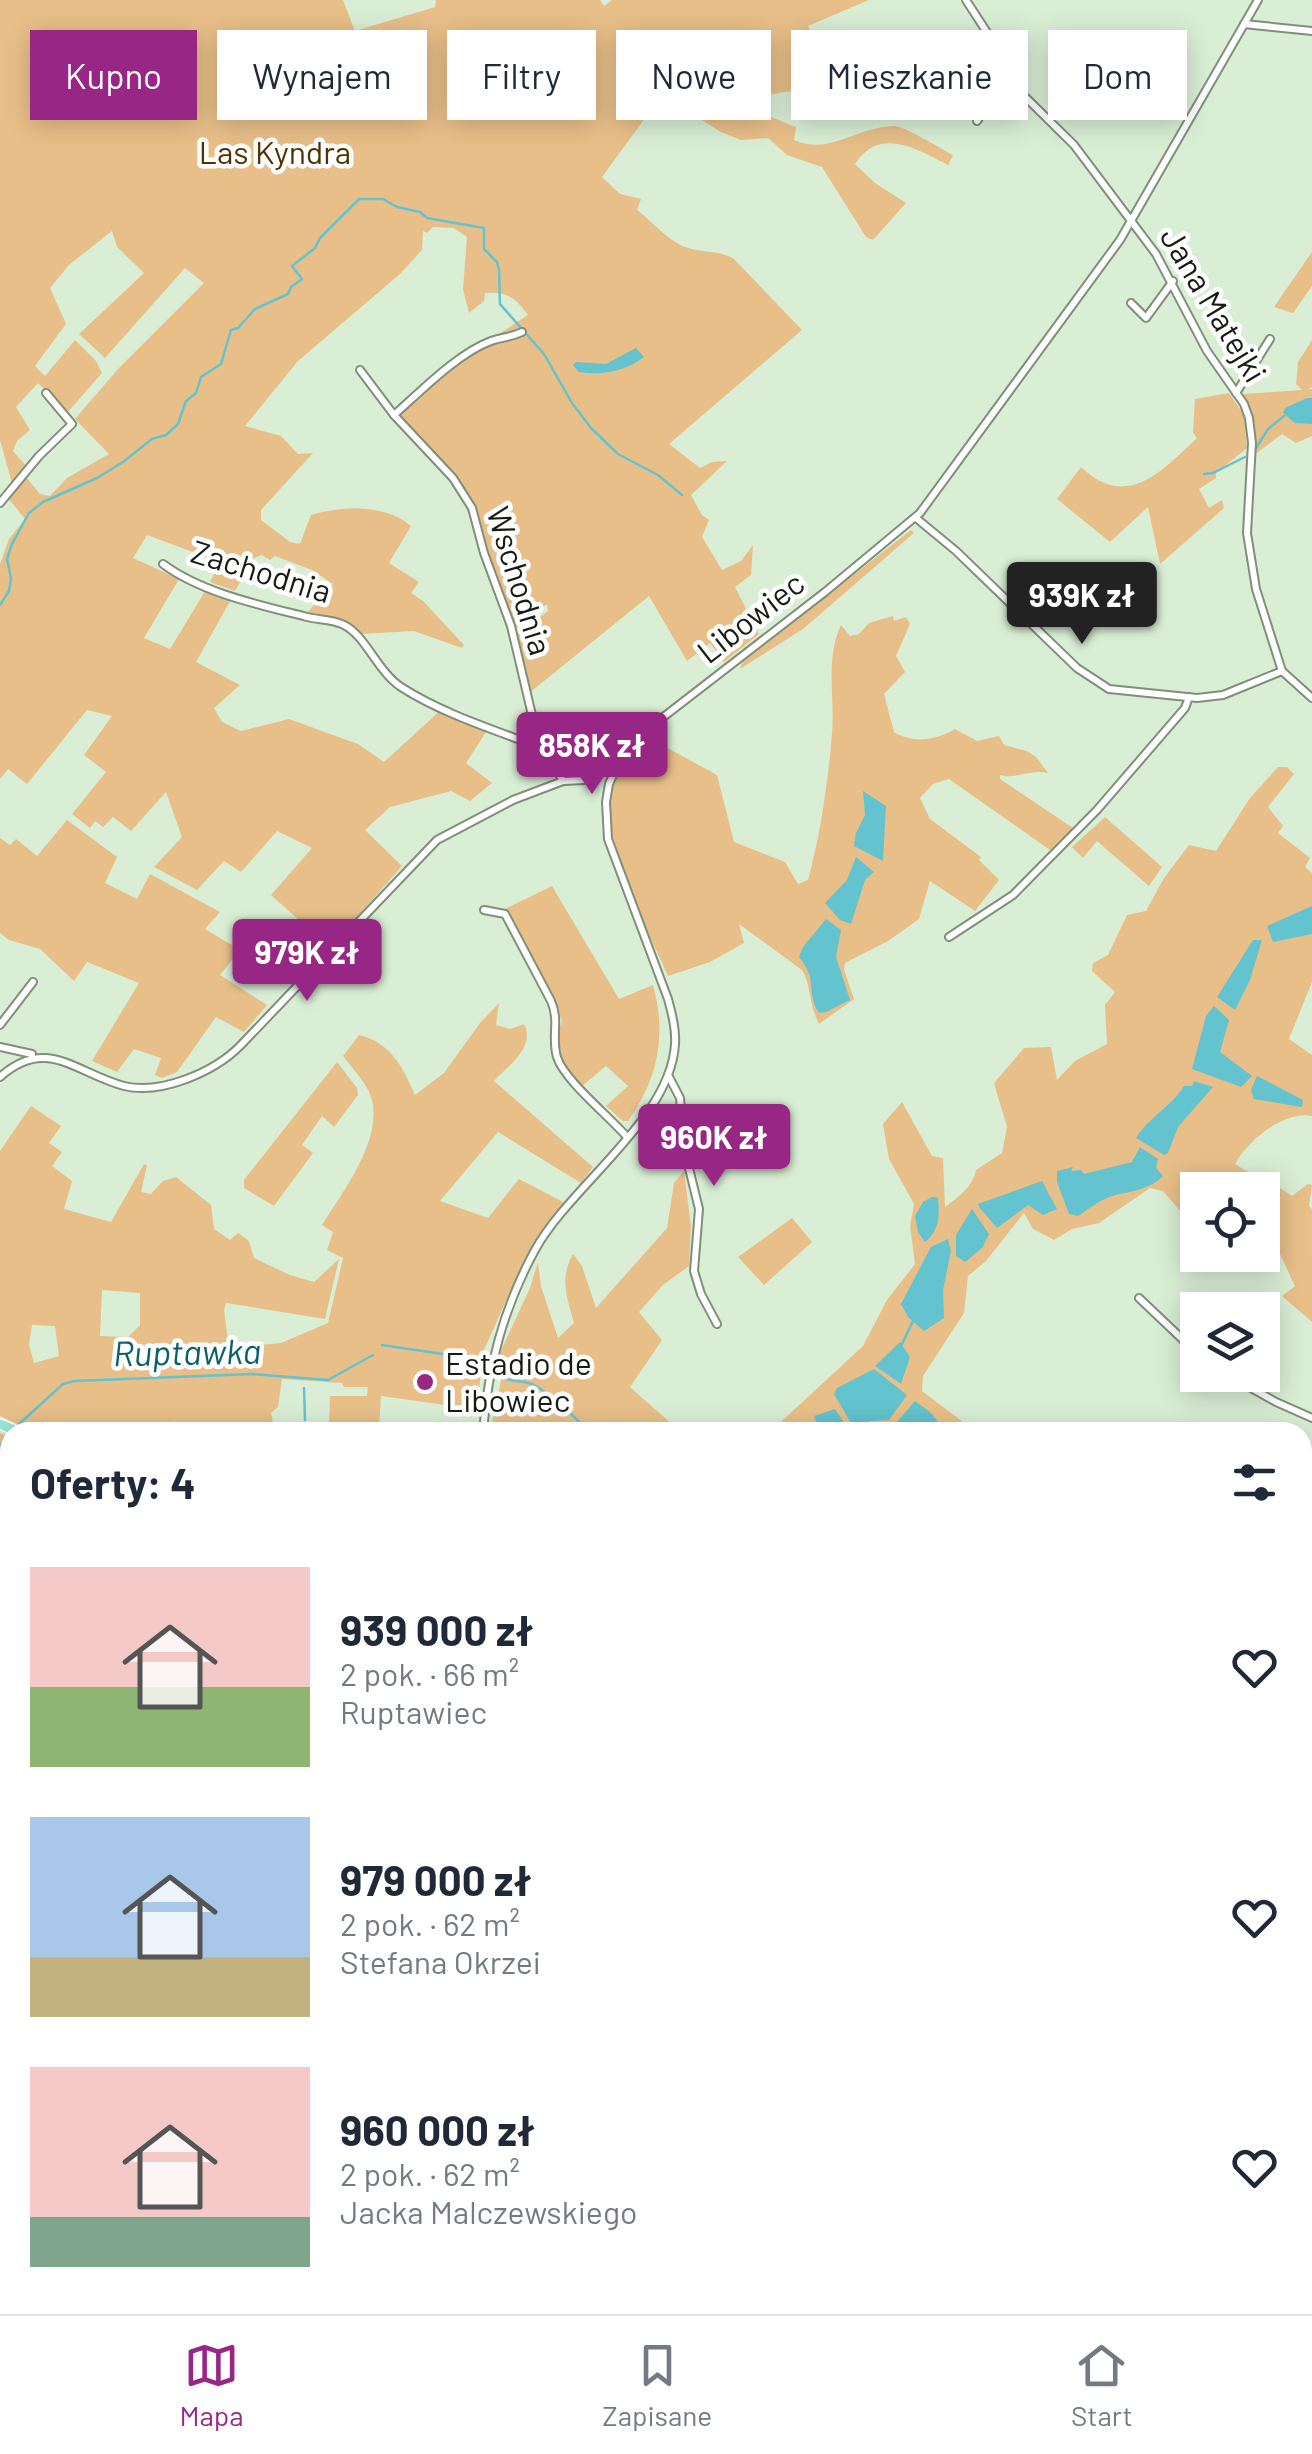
<!DOCTYPE html>
<html lang="pl">
<meta charset="utf-8">
<style>
body{margin:0;font-family:Barlow,sans-serif;background:#f6f6f7;color:#1f2937;height:100vh;display:flex;flex-direction:column;font-size:38px;white-space:nowrap}
*{box-sizing:border-box;margin:0}
p{font-size:32px;color:#747a83}
.icon{flex:none;width:55px;height:55px;fill:none;stroke:currentColor;stroke-width:2;stroke-linecap:round;stroke-linejoin:round}
.map{position:relative;flex:1;overflow:hidden}
.panel{position:absolute;left:0px;top:1422px;width:1312px;height:892px;display:flex;flex-direction:column;background:#fff;border-radius:30px 30px 0 0;box-shadow:0 5px 25px #0003}
.panel>*{flex:none}
.top-card{position:absolute;left:30px;top:30px;width:1252px;height:90px;display:flex;gap:20px}
.buttons{position:absolute;left:1180px;top:1172px;display:grid;gap:20px}
.buttons a{display:grid;place-items:center;width:100px;height:100px;border-radius:0px;background:#fff;box-shadow:0 5px 25px #0003;font-size:50px}
.price{position:absolute;translate:-50% -85px;padding:0 22px;border-radius:10px;background:#982685;color:#fff;font-size:32px;line-height:65px;filter:drop-shadow(0 2px 5px #0008)}
.price::after{content:'';position:absolute;left:50%;top:60px;width:30px;height:22px;margin-left:-15px;background:inherit;clip-path:polygon(0 0,100% 0,50% 100%)}
.price.active{background:#222;color:#fff}
ul{padding:0;list-style:none}
li{display:flex;align-items:center;gap:30px;height:250px;padding:0 30px}
li span{display:grid;place-items:center;flex:none;width:280px;height:200px;border-radius:0px;color:#555}
li>.icon{margin-inline-start:auto}
span .icon{width:120px;height:120px;fill:#fffc;stroke-width:1}
li b{font-size:42px}
h2{display:flex;justify-content:space-between;align-items:center;height:120px;padding:0 30px;font-size:42px}
.pill{padding:0 35px;border-radius:0px;background:#fff;box-shadow:0 5px 25px #0003;font-size:35px;line-height:90px}
.pill.active{background:#982685;color:#fff}
.tabs{display:flex;justify-content:space-around;align-items:center;height:140px;border-top:2px solid #e0e1e3;background:#fff;font-size:28px;color:#747a83}
.tabs a{display:grid;justify-items:center;gap:5px}
.tabs .active{color:#982685}
.map>svg:first-child{display:block}
.green{fill:#e8bf89;fill-rule:evenodd}
.water{fill:#63c3ce}
.lines{fill:none;stroke-linecap:round;stroke-linejoin:round}
.stream{stroke:#63c3ce;stroke-width:2.5}
.minor-casing{stroke:#7e907a;stroke-width:10}
.major-casing{stroke:#fff;stroke-width:12}
.minor{stroke:#fff;stroke-width:6}
.major{stroke:#9ae9d4;stroke-width:9}
.poi-dot{fill:#982685;stroke:#fff;stroke-width:4}
.labels{text-anchor:middle;stroke-width:9;stroke-linejoin:round;paint-order:stroke}
.park-label{font-size:32px;fill:#4f3200;stroke:#fff}
.street-label{font-size:32px;fill:#151c13;stroke:#fff}
.poi-label{font-size:32px;fill:#151c13;stroke:#fff;text-anchor:start}
.water-label{font-size:35px;font-style:italic;fill:#0b5f67;stroke:#fff}
</style>
<div class="map">
<svg width="1312" height="2314" viewBox="0 0 1312 2314">
<rect width="100%" height="100%" fill="#daeed5"/>
<g class="green">
<path d="M0 0H343L355 31 435 7 436 0H600L604 6 612 0H869L808 26 835 70 891 41C872 59 863 68 836 70L842 82 739 100 728 99 727 104 738 119 766 115 796 127 794 140C829 156 858 126 895 126 906 127 941 149 953 155L948 165C916 149 880 126 855 164L875 183 906 203 873 240 866 237 822 167 787 155 768 138 741 140 721 132 665 97 659 99 602 177 620 194 641 199 637 210C652 221 670 243 688 248 704 253 719 250 734 259L802 330 669 444 700 468 712 462 727 461 691 495 702 515 709 520 702 537 722 570 741 561 753 545 751 575 735 587 759 634 724 662 710 643 687 661 649 596 528 694 518 633 548 611 547 604 515 628 471 502 393 412 471 352 528 315C515 297 506 291 485 293L484 301 469 313 463 289 467 237 454 228 433 227 427 233 423 231 422 250 400 274 298 361 245 426 281 436 298 454 313 453 261 510V520L290 542 300 544 311 515C342 506 386 504 411 526L389 563 419 582 411 593 423 601 464 645 462 648 414 631 362 634 336 618 307 613 333 584 312 570 275 556 270 560 262 555 254 558 235 591 210 582 220 562 147 535 133 558 179 579 144 638 170 649 207 588 233 596 196 662 240 685 214 708 222 722 241 731 289 719 358 744 384 762 442 709 488 729 466 763 492 783 470 801 451 791 390 807 365 830 402 866 330 948 271 895 312 848 277 831 241 872 224 861 197 890 154 867 182 837 166 792 131 831 113 817 103 827 95 821 90 828 72 814 106 772 84 755 112 716 87 710 27 784 8 769 0 779V564L9 539 25 519 8 498 12 483 0 440ZM112 231 117 247 144 273 79 334 105 358 185 268 204 283 118 369 75 419 109 454 67 478 50 496 40 494 26 477 28 468 13 451 17 441 30 430 16 407 38 383 67 413 102 373 96 361 75 340 45 376 35 366 66 324 50 288 69 265Z"/>
<polygon points="1312,252 1312,286 1293,313 1274,307"/>
<polygon points="1312,340 1312,387 1308,389 1312,389 1312,436 1296,443 1282,434 1254,455 1253,419 1243,394 1302,390 1296,384 1298,362"/>
<path d="M1229 393 1244 415 1247 448 1216 473V478L1199 489 1209 508 1222 500 1224 508 1160 564 1148 507 1110 542 1057 499 1081 467C1127 511 1162 471 1197 438L1193 433 1195 399Z"/>
<polygon points="911,530 914,533 803,629 740,669 743,661"/>
<path d="M893 616 894 621 906 617 910 624 896 656 905 672 884 694 894 732C912 744 938 740 955 729L977 741 999 736 1004 745 1027 751 1036 757 1048 773C1029 769 1015 780 1000 775V779L1073 828 1050 850 949 779 933 784 920 798 930 819 981 857 979 860 999 880 975 911 930 881 919 919 888 941 845 963 844 970 854 999 819 1024C809 1006 811 984 802 970L739 924 744 943 710 962 668 976C647 927 600 843 611 790 615 775 625 762 635 750L648 754 664 751 662 745 717 775 734 842 785 862 798 884 808 880C821 832 828 782 832 733 835 696 825 659 841 625L850 636 859 634 869 623Z"/>
<path d="M1278 767H1287L1294 774 1268 807 1283 826 1278 833 1310 858 1305 867 1312 873V982L1289 1039 1312 1055V1116C1285 1110 1248 1140 1235 1164 1253 1176 1273 1182 1292 1196L1308 1184 1312 1185 1309 1206 1312 1209V1322L1282 1296 1295 1286 1279 1252 1267 1241 1263 1228 1262 1190H1242L1224 1178 1209 1190H1198L1197 1199 1182 1213 1163 1191 1150 1188 1099 1223 1072 1229 1054 1240 1033 1229 1024 1213 986 1261 968 1276 964 1313 923 1376 922 1391 963 1422 956 1432 898 1430 894 1432H770L863 1346 887 1300 915 1264 910 1226 914 1204 889 1159 883 1124 902 1102 932 1156 943 1158 945 1207C958 1198 973 1186 976 1170L1002 1153 1007 1127 994 1083 1024 1048 1051 1047 1057 1080 1075 1061 1107 1044 1105 1005 1115 992 1092 971 1093 963 1108 955 1127 915 1146 911 1164 878 1189 845 1216 851 1250 798Z"/>
<polygon points="1105,817 1162,867 1149,886 1097,841 1083,858 1072,847"/>
<polygon points="67,820 117,857 105,883 137,899 150,874 220,912 205,929 240,950 220,975 267,1005 244,1032 216,1017 177,1072 162,1078 155,1075 161,1058 134,1049 117,1072 92,1061 139,983 87,962 74,981 40,949 9,940 0,933 0,838 10,845 16,839 37,856"/>
<path d="M552 886 619 999 653 985C667 1035 658 1079 628 1121H623L606 1106 628 1086 606 1066 582 1086 563 1065 557 1041 562 1020 505 909Z"/>
<path d="M499 1003 496 1025 510 1029 524 1024C536 1047 509 1065 494 1081L593 1167 581 1183 498 1132 440 1201 488 1218 519 1179 565 1203 519 1272 479 1361 478 1368 481 1370 478 1404 452 1406 381 1396 379 1427 308 1432 307 1427 329 1424 330 1396H367L368 1387H344L342 1383 282 1379 278 1407 271 1413 274 1427C244 1424 207 1423 178 1431L175 1421 145 1432H34L0 1416V1151L31 1106 61 1126 49 1143 62 1152 52 1166 72 1181 64 1209 111 1222 144 1164 147 1165 141 1192 151 1194 163 1181 176 1177 211 1205 214 1229 230 1240 238 1233 249 1241 254 1258 290 1275 314 1282 339 1259 325 1319 226 1303 224 1310 229 1348 281 1343 328 1323 343 1258 327 1250 333 1232 322 1225C343 1191 391 1130 367 1088 361 1077 351 1067 343 1056L359 1035C390 1042 403 1067 415 1095L444 1073 480 1023ZM102 1290 140 1293V1325L128 1337 100 1336ZM32 1325 55 1326 59 1356 34 1363 29 1345Z"/>
<polygon points="337,1062 357,1088 358,1095 334,1127 322,1116 302,1145 313,1153 274,1206 244,1188 244,1180"/>
<path d="M684 1171 691 1227 689 1266 663 1285 639 1312 662 1340 630 1387 675 1427 669 1432H490L501 1381 498 1357 530 1288 538 1262 541 1286 558 1338 574 1323C567 1297 559 1279 573 1254L582 1266 596 1308 667 1228 674 1183Z"/>
<polygon points="792,1218 812,1242 764,1285 738,1257"/>
<polygon points="0,1433 10,1438 10,1484 0,1490"/>
<polygon points="1312,1718 1312,1771 1303,1775 1303,1719"/>
<polygon points="1303,1948 1312,1949 1312,1995 1303,1999"/>
<polygon points="0,2206 10,2206 5,2314 0,2314"/>
<polygon points="103,2305 254,2305 253,2314 105,2314"/>
<polygon points="1064,2305 1238,2305 1243,2314 1069,2314"/>
</g>
<g class="water">
<path d="M636 348 644 357C626 371 601 376 579 372L573 365 576 362 606 364Z"/>
<polygon points="1307,398 1312,398 1312,424 1295,423 1283,413 1285,408"/>
<polygon points="863,791 886,806 883,861 854,846 856,833 865,815"/>
<polygon points="856,857 874,872 865,880 851,924 840,920 825,903 847,880"/>
<polygon points="1312,906 1312,934 1273,942 1267,926"/>
<path d="M826 919 841 930 836 957 850 1000 826 1012 819 1013C805 991 819 981 799 957L803 947Z"/>
<polygon points="1253,940 1262,940 1250,980 1235,1010 1217,997"/>
<polygon points="1214,1006 1229,1020 1220,1052 1252,1076 1241,1087 1192,1069 1206,1016"/>
<polygon points="1257,1076 1303,1100 1302,1107 1254,1099 1251,1090"/>
<path d="M1194 1081 1213 1087 1178 1127 1168 1153 1164 1155 1136 1138C1148 1118 1173 1105 1184 1086H1192Z"/>
<path d="M1140 1147 1158 1159 1156 1168 1163 1176C1150 1189 1133 1191 1116 1195 1102 1198 1090 1208 1078 1216L1069 1214 1057 1182V1171L1073 1167 1071 1171 1081 1170 1084 1174 1132 1162Z"/>
<polygon points="1042,1181 1057,1209 1043,1215 1028,1205 997,1228 979,1207 978,1204"/>
<path d="M932 1197 938 1198C940 1215 939 1231 925 1242L918 1232 915 1216 923 1202Z"/>
<polygon points="972,1209 989,1234 983,1247 965,1262 956,1256 956,1235"/>
<polygon points="948,1239 951,1251 943,1290 944,1318 924,1331 908,1317 901,1304 931,1247"/>
<polygon points="900,1342 910,1357 901,1384 875,1366"/>
<polygon points="874,1369 907,1395 889,1420 870,1421 854,1428 834,1394 837,1388"/>
<path d="M915 1401 931 1413 943 1428 941 1432C924 1433 913 1426 896 1423Z"/>
<polygon points="835,1409 847,1427 843,1432 819,1432 814,1416"/>
</g>
<g class="lines">
<g class="stream">
<polyline points="1256,448 1268,429 1284,416"/>
<polyline points="1204,474 1213,473 1245,457"/>
<polyline points="0,605 9,591 11,578 7,559 12,544 29,513 43,502 97,478 123,462 152,439 166,435 178,424 186,401 196,393 201,377 221,364 231,330 238,328 255,309 288,294 291,287 302,279 292,266 315,248 320,238 359,199 383,199 397,207 420,212 427,218 484,228 484,249 497,262 499,270 500,304 544,354 572,403 591,428 618,454 658,475 682,495"/>
<polyline points="902,1344 913,1321"/>
<polyline points="382,1345 456,1356"/>
<polyline points="464,1364 480,1369"/>
<path d="M496 1374C507 1383 521 1379 534 1385 555 1397 573 1415 589 1432"/>
<polyline points="304,1388 305,1420"/>
<polyline points="18,1425 63,1384 74,1381 252,1374 328,1380 373,1355"/>
<polyline points="308,1427 310,1432"/>
<polyline points="0,1445 10,1438"/>
<polyline points="1302,1764 1312,1763"/>
</g>
<defs>
<g id="minor">
<polyline points="966,0 988,34 1006,78 1074,145 1156,254 1207,351 1244,404 1249,418 1252,443 1247,533 1256,589 1282,671 1312,698"/>
<polyline points="1244,24 1312,31"/>
<polyline points="977,121 1006,78"/>
<polyline points="1131,303 1146,318 1173,281"/>
<polyline points="360,370 394,415 453,478 472,508 484,553 511,626 536,732 563,781"/>
<polyline points="1236,393 1270,339"/>
<path d="M394 415C420 392 458 353 491 341 502 337 509 338 522 332"/>
<polyline points="0,503 39,456 72,424 46,393"/>
<polyline points="916,518 956,551 1077,668 1109,689 1197,698 1223,695 1282,671"/>
<path d="M163 564C202 593 260 605 307 617 319 620 332 619 344 625 366 636 377 671 401 687 443 714 495 730 542 748"/>
<path d="M484 910 505 914 551 1001C560 1021 551 1037 557 1057 564 1080 609 1116 627 1137"/>
<polyline points="949,937 1013,895 1097,810 1185,708 1189,697"/>
<polyline points="0,1025 33,982"/>
<polyline points="0,1047 32,1054 32,1058"/>
<polyline points="668,1075 680,1098 685,1152 699,1209 694,1271 701,1294 717,1324"/>
<path d="M0 1077C47 1035 77 1074 124 1086 161 1095 214 1072 240 1046L437 840 513 800 563 781 584 780 608 766H616"/>
<polyline points="1139,1298 1198,1354"/>
<polyline points="1228,1375 1276,1402 1312,1418"/>
<path d="M483 1432C488 1367 503 1309 535 1250 570 1186 671 1119 675 1044 676 1029 672 1014 668 999L608 839 606 802 609 784 619 761 644 732 825 592 920 513 1120 240 1258 0"/>
<polyline points="0,1664 10,1659"/>
<polyline points="0,1761 10,1757"/>
<polyline points="1302,1840 1312,1850"/>
<polyline points="1302,2107 1312,2112"/>
<polyline points="0,2113 10,2111"/>
<polyline points="466,2305 483,2314"/>
<polyline points="1061,2305 1065,2314"/>
<polyline points="859,2314 859,2305"/>
</g>
<g id="major">
<polyline points="0,1424 19,1432"/>
<polyline points="1302,1568 1312,1563"/>
</g>
</defs>
<use href="#minor" class="minor-casing"/>
<use href="#major" class="major-casing"/>
<use href="#minor" class="minor"/>
<use href="#major" class="major"/>
</g>
<circle class="poi-dot" cx="425" cy="1382" r="10"/>
<g class="labels">
<g class="park-label">
<text x="275" y="164">Las Kyndra</text>
</g>
<g class="street-label">
<text transform="translate(1213 305) rotate(59)" y="11">Jana Matejki</text>
<text transform="translate(261 572) rotate(17)" y="11">Zachodnia</text>
<text transform="translate(519 581) rotate(73)" y="11">Wschodnia</text>
<text transform="translate(751 618) rotate(-38)" y="11">Libowiec</text>
</g>
<g class="poi-label">
<text x="445" y="1375">Estadio de<tspan x="445" dy="37">Libowiec</tspan></text>
</g>
<g class="water-label">
<text transform="translate(187 1353) rotate(-1)" y="12">Ruptawka</text>
</g>
</g>
</svg>
<div class="buttons">
<a><svg class="icon" aria-label="locate" viewBox="0 0 24 24"><circle cx="12" cy="12" r="6"/><path d="M12 2v4M12 18v4M2 12h4M18 12h4"/></svg></a>
<a><svg class="icon" aria-label="layers" viewBox="0 0 24 24"><path d="M12 4l9 5-9 5-9-5zM3 14l9 5 9-5"/></svg></a>
</div>
<b class="price active" style="left:1082px;top:647px">939K zł</b>
<b class="price" style="left:592px;top:797px">858K zł</b>
<b class="price" style="left:307px;top:1004px">979K zł</b>
<b class="price" style="left:714px;top:1189px">960K zł</b>
<div class="top-card">
<a class="pill active">Kupno</a>
<a class="pill">Wynajem</a>
<a class="pill">Filtry</a>
<a class="pill">Nowe</a>
<a class="pill">Mieszkanie</a>
<a class="pill">Dom</a>
</div>
<section class="panel">
<h2>Oferty: 4<svg class="icon" aria-label="filters" viewBox="0 0 24 24"><path d="M4 7h16M4 17h16"/><circle cx="9" cy="7" r="2"/><circle cx="15" cy="17" r="2"/></svg></h2>
<ul>
<li><span style="background:linear-gradient(#f6c9c9 60%,#8fb573 0)"><svg class="icon" aria-label="home" viewBox="0 0 24 24"><path d="M3 11l9-7 9 7M6 9v11h12V9"/></svg></span><div><b>939 000 zł</b><p>2 pok. · 66 m²</p><p>Ruptawiec</p></div><svg class="icon" aria-label="heart" viewBox="0 0 24 24"><path d="M12 20l-8-8c-3-5 5-10 8-4 3-6 11-1 8 4z"/></svg></li>
<li><span style="background:linear-gradient(#a9c7e8 70%,#c2b280 0)"><svg class="icon" aria-label="home" viewBox="0 0 24 24"><path d="M3 11l9-7 9 7M6 9v11h12V9"/></svg></span><div><b>979 000 zł</b><p>2 pok. · 62 m²</p><p>Stefana Okrzei</p></div><svg class="icon" aria-label="heart" viewBox="0 0 24 24"><path d="M12 20l-8-8c-3-5 5-10 8-4 3-6 11-1 8 4z"/></svg></li>
<li><span style="background:linear-gradient(#f6c9c9 75%,#7fa58c 0)"><svg class="icon" aria-label="home" viewBox="0 0 24 24"><path d="M3 11l9-7 9 7M6 9v11h12V9"/></svg></span><div><b>960 000 zł</b><p>2 pok. · 62 m²</p><p>Jacka Malczewskiego</p></div><svg class="icon" aria-label="heart" viewBox="0 0 24 24"><path d="M12 20l-8-8c-3-5 5-10 8-4 3-6 11-1 8 4z"/></svg></li>
</ul>
</section>
</div>
<nav class="tabs">
<a class="active"><svg class="icon" aria-label="map" viewBox="0 0 24 24"><path d="M3 6l6-2 6 2 6-2v14l-6 2-6-2-6 2zM9 4v14M15 6v14"/></svg>Mapa</a>
<a><svg class="icon" aria-label="saved" viewBox="0 0 24 24"><path d="M7 4h10v16l-5-4-5 4z"/></svg>Zapisane</a>
<a><svg class="icon" aria-label="home" viewBox="0 0 24 24"><path d="M3 11l9-7 9 7M6 9v11h12V9"/></svg>Start</a>
</nav>
